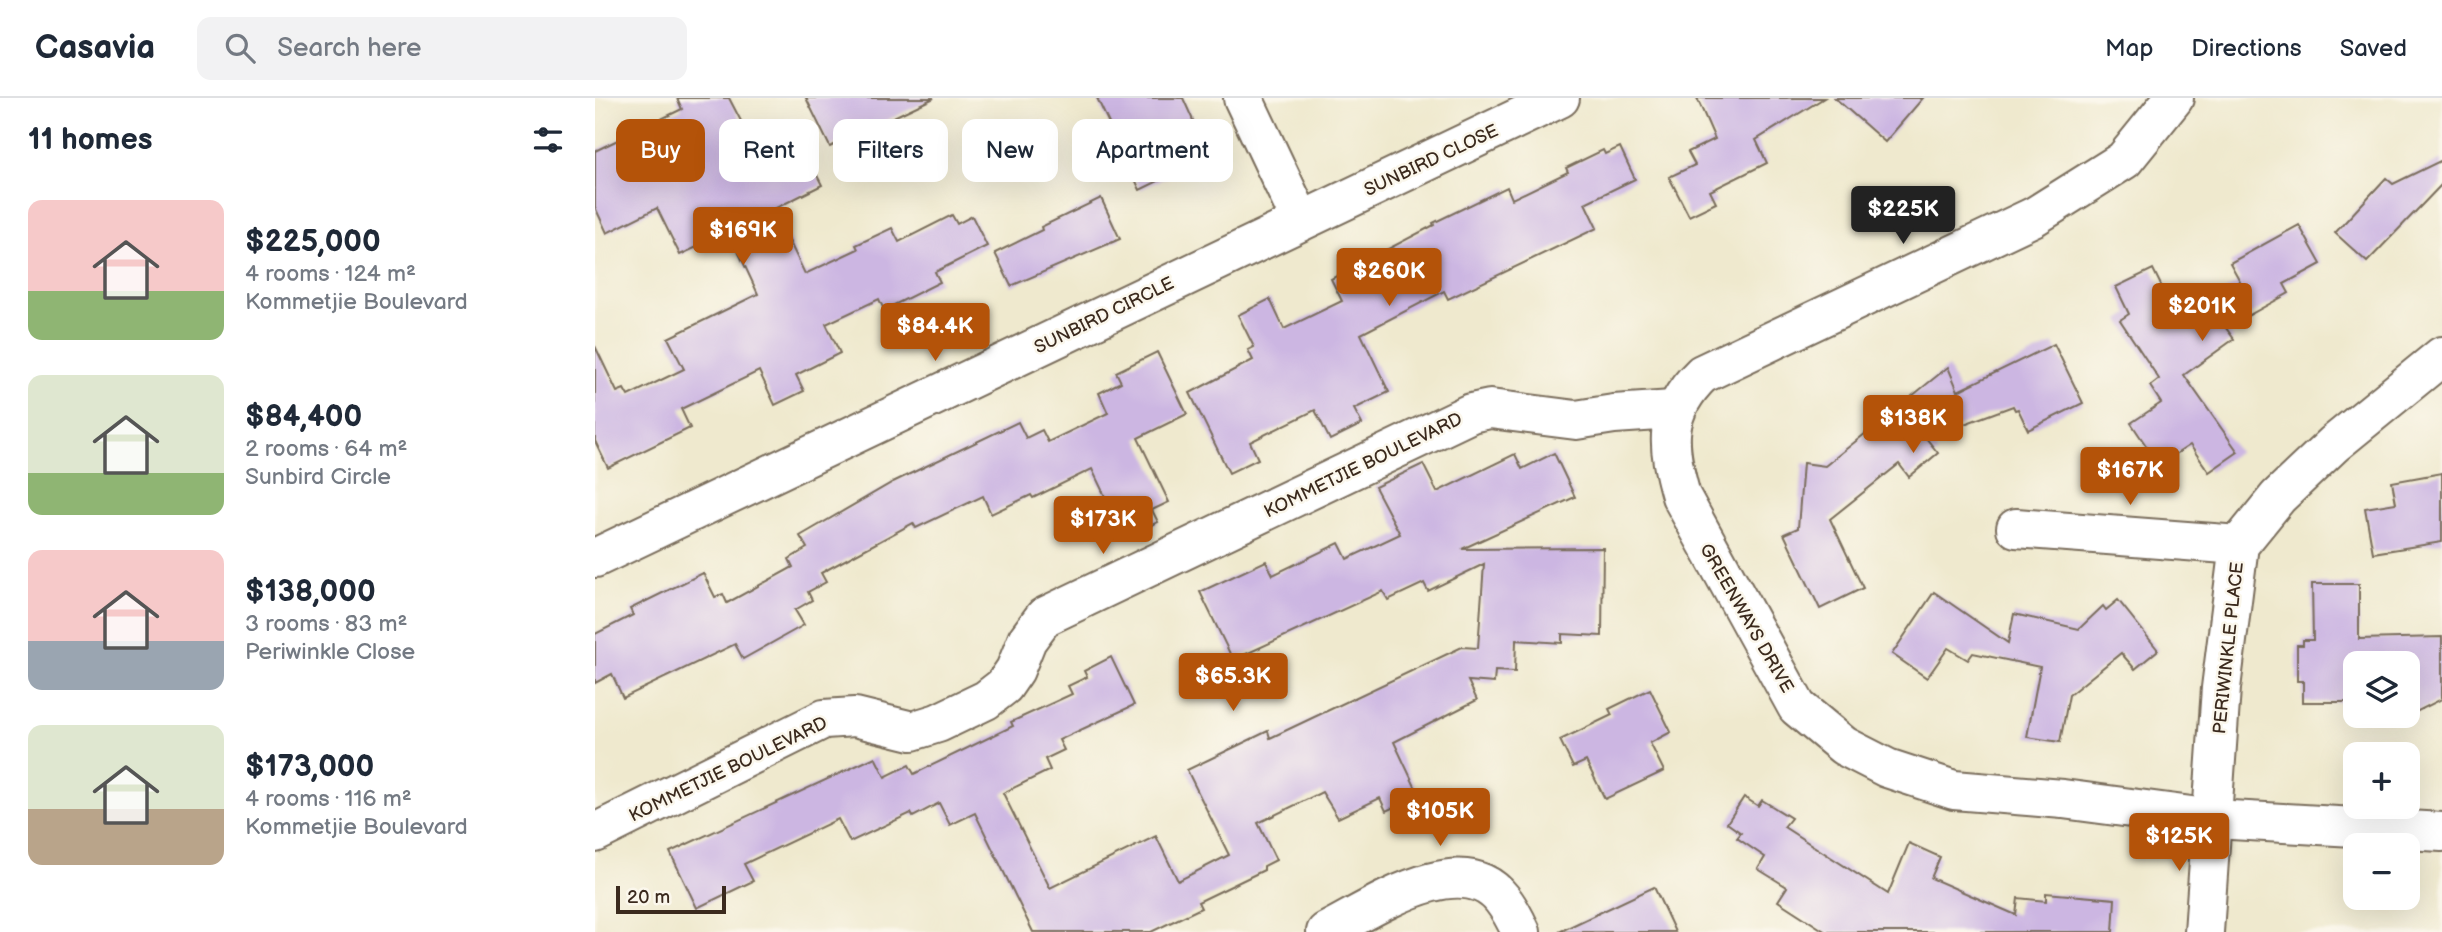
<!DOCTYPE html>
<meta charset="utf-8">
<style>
body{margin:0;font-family:"Balsamiq Sans",sans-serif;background:#f2f2f3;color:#1f2937;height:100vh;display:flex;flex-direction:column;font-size:26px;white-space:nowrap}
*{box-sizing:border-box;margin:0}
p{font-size:23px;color:#747a83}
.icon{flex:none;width:38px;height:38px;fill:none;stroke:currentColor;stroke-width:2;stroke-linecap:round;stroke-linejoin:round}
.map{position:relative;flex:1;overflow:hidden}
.side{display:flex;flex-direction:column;background:#fff;width:595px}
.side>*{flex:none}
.guide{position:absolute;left:21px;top:21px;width:665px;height:63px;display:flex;gap:14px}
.buttons{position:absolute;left:1748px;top:553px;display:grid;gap:14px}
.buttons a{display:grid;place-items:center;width:77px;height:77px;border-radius:14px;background:#fff;box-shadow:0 7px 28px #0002;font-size:35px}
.scale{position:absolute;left:21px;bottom:18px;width:110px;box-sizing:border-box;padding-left:7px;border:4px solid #3b2a1e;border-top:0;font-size:19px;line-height:24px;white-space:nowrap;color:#3b2a1e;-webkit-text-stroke:5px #fbf7ec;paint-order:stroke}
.price{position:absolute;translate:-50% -60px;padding:0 16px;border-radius:7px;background:#b45309;color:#fff;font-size:23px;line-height:46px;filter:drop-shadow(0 2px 4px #0008)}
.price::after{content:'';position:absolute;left:50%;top:42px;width:21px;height:16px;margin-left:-10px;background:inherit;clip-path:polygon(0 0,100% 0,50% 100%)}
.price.active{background:#222;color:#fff}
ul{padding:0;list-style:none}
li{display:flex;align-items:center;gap:21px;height:175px;padding:0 28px}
li span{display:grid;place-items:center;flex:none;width:196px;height:140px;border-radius:14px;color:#555}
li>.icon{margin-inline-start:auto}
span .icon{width:84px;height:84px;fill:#fffc;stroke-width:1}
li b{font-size:30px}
h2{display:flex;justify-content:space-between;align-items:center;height:84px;padding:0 28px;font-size:30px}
.tag{padding:0 24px;border-radius:14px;background:#fff;box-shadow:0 7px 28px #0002;font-size:24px;line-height:63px}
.tag.active{background:#b45309;color:#fff}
header{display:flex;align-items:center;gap:42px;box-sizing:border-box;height:98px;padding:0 35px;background:#fff;border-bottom:2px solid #e0e1e3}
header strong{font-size:33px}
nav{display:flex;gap:38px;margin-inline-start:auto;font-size:24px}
.search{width:490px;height:63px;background:#f2f2f3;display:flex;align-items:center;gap:18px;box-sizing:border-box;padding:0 24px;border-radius:14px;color:#747a83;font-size:26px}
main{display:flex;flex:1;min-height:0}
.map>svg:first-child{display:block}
.building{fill:#ccb6e2}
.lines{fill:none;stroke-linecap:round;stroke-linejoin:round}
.minor-casing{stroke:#7a6d5c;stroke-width:42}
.minor{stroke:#fff;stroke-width:38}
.labels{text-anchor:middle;stroke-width:5;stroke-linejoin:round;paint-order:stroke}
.street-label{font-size:18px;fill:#3b2a1e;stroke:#fbf7ec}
</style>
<header>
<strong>Casavia</strong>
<div class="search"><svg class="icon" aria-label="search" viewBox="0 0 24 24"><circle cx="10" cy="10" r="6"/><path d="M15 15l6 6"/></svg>Search here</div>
<nav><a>Map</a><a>Directions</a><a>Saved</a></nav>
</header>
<main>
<section class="side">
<h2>11 homes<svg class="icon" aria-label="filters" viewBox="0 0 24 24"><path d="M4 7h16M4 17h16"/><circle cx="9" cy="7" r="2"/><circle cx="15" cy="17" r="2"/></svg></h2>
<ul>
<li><span style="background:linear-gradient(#f6c9c9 65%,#8fb573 0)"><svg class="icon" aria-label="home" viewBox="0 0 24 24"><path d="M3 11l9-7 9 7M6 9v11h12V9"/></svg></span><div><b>$225,000</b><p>4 rooms · 124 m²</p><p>Kommetjie Boulevard</p></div></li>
<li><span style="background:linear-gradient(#dfe7d0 70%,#8fb573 0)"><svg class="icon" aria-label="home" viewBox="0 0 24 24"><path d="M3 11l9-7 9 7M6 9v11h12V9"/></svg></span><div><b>$84,400</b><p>2 rooms · 64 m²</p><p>Sunbird Circle</p></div></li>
<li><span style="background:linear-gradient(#f6c9c9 65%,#9aa5b1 0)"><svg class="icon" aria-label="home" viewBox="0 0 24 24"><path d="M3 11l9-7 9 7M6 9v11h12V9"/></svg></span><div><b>$138,000</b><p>3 rooms · 83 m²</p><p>Periwinkle Close</p></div></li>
<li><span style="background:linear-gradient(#dfe7d0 60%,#b9a48a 0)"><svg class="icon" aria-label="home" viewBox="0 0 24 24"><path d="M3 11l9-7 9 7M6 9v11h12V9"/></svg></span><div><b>$173,000</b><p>4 rooms · 116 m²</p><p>Kommetjie Boulevard</p></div></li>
</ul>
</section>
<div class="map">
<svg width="1847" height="834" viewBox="0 0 1847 834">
<rect width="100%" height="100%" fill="#fbf7ec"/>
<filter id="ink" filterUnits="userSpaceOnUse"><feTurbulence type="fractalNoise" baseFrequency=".0143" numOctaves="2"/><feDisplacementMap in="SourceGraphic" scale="14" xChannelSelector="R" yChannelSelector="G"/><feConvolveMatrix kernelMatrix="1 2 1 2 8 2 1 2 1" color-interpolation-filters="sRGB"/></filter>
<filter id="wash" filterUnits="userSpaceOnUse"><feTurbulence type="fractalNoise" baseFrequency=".00686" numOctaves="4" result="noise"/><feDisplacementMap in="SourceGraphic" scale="28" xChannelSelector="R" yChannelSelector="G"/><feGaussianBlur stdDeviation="1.57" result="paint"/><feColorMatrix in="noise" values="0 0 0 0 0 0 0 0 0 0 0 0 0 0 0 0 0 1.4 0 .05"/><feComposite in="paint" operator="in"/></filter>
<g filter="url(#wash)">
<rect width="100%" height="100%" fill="#efe9ce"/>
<g id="blocks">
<g class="building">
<polygon points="82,0 134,0 173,75 211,56 227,87 179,111 210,176 263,151 261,147 297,130 304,144 357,117 362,126 377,118 392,148 340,174 345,184 289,212 284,201 231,226 245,255 201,277 209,293 180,307 164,273 86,311 95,330 13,370 0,343 0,248 22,294 29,291 33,298 89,271 73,240 163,196 134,134 85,157 62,110 12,135 0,109 0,53 87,11"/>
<polygon points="211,0 339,0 235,49"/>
<polygon points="502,0 588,0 601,29 576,40 590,70 545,92"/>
<polygon points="1102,0 1229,0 1161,42 1172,65 1115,93 1121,105 1094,118 1074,79 1100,67 1093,54 1120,41"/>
<polygon points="1240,0 1328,0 1290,44"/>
<polygon points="1025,49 1040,81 990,105 1002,130 853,201 849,193 766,236 794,294 759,311 767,326 735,342 720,312 655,344 663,361 634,375 595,295 658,262 653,252 659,249 643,217 675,201 689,231 747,203 736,181 839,127 838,125 912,89 917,101 973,74 971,70 1008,52 1010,56"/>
<polygon points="1847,62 1847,86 1772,164 1740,135 1791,80 1798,86"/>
<polygon points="506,100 525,141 416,188 400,155 447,132 446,129"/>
<polygon points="1704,127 1726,166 1689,186 1694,195 1631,230 1639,241 1589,277 1643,354 1614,374 1595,347 1564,367 1536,325 1566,305 1555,288 1564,281 1525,222 1534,216 1521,189 1558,171 1584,224 1645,183 1635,165"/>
<polygon points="1459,246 1488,305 1433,332 1423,311 1420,312 1418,308 1331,340 1343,355 1314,379 1304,366 1235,421 1268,490 1225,511 1189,436 1203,430 1208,365 1230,368 1353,269 1363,293"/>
<polygon points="562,254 592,316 543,340 574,404 557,412 563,424 530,440 497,371 438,400 436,397 396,416 388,398 321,430 318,425 226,475 231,484 213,494 217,502 200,512 209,527 148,561 140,546 28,600 17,576 0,585 0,536 38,517 35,511 108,475 120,499 128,496 132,505 198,469 194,461 212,450 205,438 298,384 423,324 431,340 447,332 453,344 513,315 504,295 526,284 521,274"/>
<polygon points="959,355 980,399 867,451 1008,450 1007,538 967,536 967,545 921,542 920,574 900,573 899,585 873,583 882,602 799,644 824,697 791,713 785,700 743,720 727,694 663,725 681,762 669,768 669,772 603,804 606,810 556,834 438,834 380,715 355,727 344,705 318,719 316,715 255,744 243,721 149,766 158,783 102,810 75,754 280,659 290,679 314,667 319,676 418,628 416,624 477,596 473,588 492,579 489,573 516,559 539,607 464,642 469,652 450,661 455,672 408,695 455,790 561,738 583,783 634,757 592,672 673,633 675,640 867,549 883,550 889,466 833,493 829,485 793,502 788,493 638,562 605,494 671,463 678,477 744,445 752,461 805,436 780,389 828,366 842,394 920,356 927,371"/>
<polygon points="1847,375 1847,444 1778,455 1770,410 1801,405 1797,384"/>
<polygon points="1717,486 1764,486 1764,541 1847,539 1847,601 1813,618 1813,565 1760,565 1760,604 1708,604 1708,583 1702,583 1702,547 1708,547 1708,542 1718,542"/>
<polygon points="1339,494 1413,545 1419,516 1484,531 1508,508 1511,512 1523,502 1563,552 1540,571 1526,555 1474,597 1465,644 1432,639 1445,569 1378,555 1373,562 1353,550 1332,580 1297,556"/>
<polygon points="1055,591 1076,634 1055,645 1069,673 1010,701 991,663 978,669 965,642 1017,617 1014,611"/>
<polygon points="1149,699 1163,708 1167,702 1196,720 1189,729 1293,796 1314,745 1345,759 1336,780 1421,817 1423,800 1451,803 1451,795 1520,801 1518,834 1231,834 1183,803 1192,789 1163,771 1170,759 1142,740 1146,735 1132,725"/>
<polygon points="1059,789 1080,834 964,834"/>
</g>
</g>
</g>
<g filter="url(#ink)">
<use href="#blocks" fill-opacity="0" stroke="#7a6d5c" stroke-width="2"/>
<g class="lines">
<defs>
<g id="minor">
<polyline points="648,0 706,123"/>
<path d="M1579 0 1529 62 1440 118 1107 276C1067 315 1072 348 1086 398L1202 609 1249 648 1292 670 1359 692 1468 701 1619 721 1847 734"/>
<polyline points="1421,430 1644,447"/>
<polyline points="0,460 965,0"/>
<polyline points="0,735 229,621 260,619 317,633 343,625 391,602 409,588 420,572 432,542 449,519 876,315 895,311 981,322 1019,316 1078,312"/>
<path d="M731 834C775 812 866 748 907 801 915 811 921 823 926 834"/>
<polyline points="1609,834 1626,590 1644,447 1683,399 1739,346 1847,258"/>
</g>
</defs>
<use href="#minor" class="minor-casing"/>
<use href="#minor" class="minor"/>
</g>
</g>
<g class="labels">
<g class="street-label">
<text transform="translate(836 62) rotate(-25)" y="6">SUNBIRD CLOSE</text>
<text transform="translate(509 217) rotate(-26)" y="6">SUNBIRD CIRCLE</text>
<text transform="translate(768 367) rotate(-26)" y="6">KOMMETJIE BOULEVARD</text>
<text transform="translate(1152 520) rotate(60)" y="6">GREENWAYS DRIVE</text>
<text transform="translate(1633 550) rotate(-84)" y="6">PERIWINKLE PLACE</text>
<text transform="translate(133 671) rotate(-26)" y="6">KOMMETJIE BOULEVARD</text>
</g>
</g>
</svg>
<div class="buttons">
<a><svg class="icon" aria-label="layers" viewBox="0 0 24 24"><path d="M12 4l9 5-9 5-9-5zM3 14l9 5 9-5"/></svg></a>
<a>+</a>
<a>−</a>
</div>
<div class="scale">20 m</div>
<b class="price active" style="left:1308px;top:148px">$225K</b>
<b class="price" style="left:148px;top:169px">$169K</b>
<b class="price" style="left:794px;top:210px">$260K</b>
<b class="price" style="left:1607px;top:245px">$201K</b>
<b class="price" style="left:340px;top:265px">$84.4K</b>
<b class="price" style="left:1318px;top:357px">$138K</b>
<b class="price" style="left:1535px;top:409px">$167K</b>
<b class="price" style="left:508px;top:458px">$173K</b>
<b class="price" style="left:638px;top:615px">$65.3K</b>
<b class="price" style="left:845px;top:750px">$105K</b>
<b class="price" style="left:1584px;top:775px">$125K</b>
<div class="guide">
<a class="tag active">Buy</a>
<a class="tag">Rent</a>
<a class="tag">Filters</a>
<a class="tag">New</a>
<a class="tag">Apartment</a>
</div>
</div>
</main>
